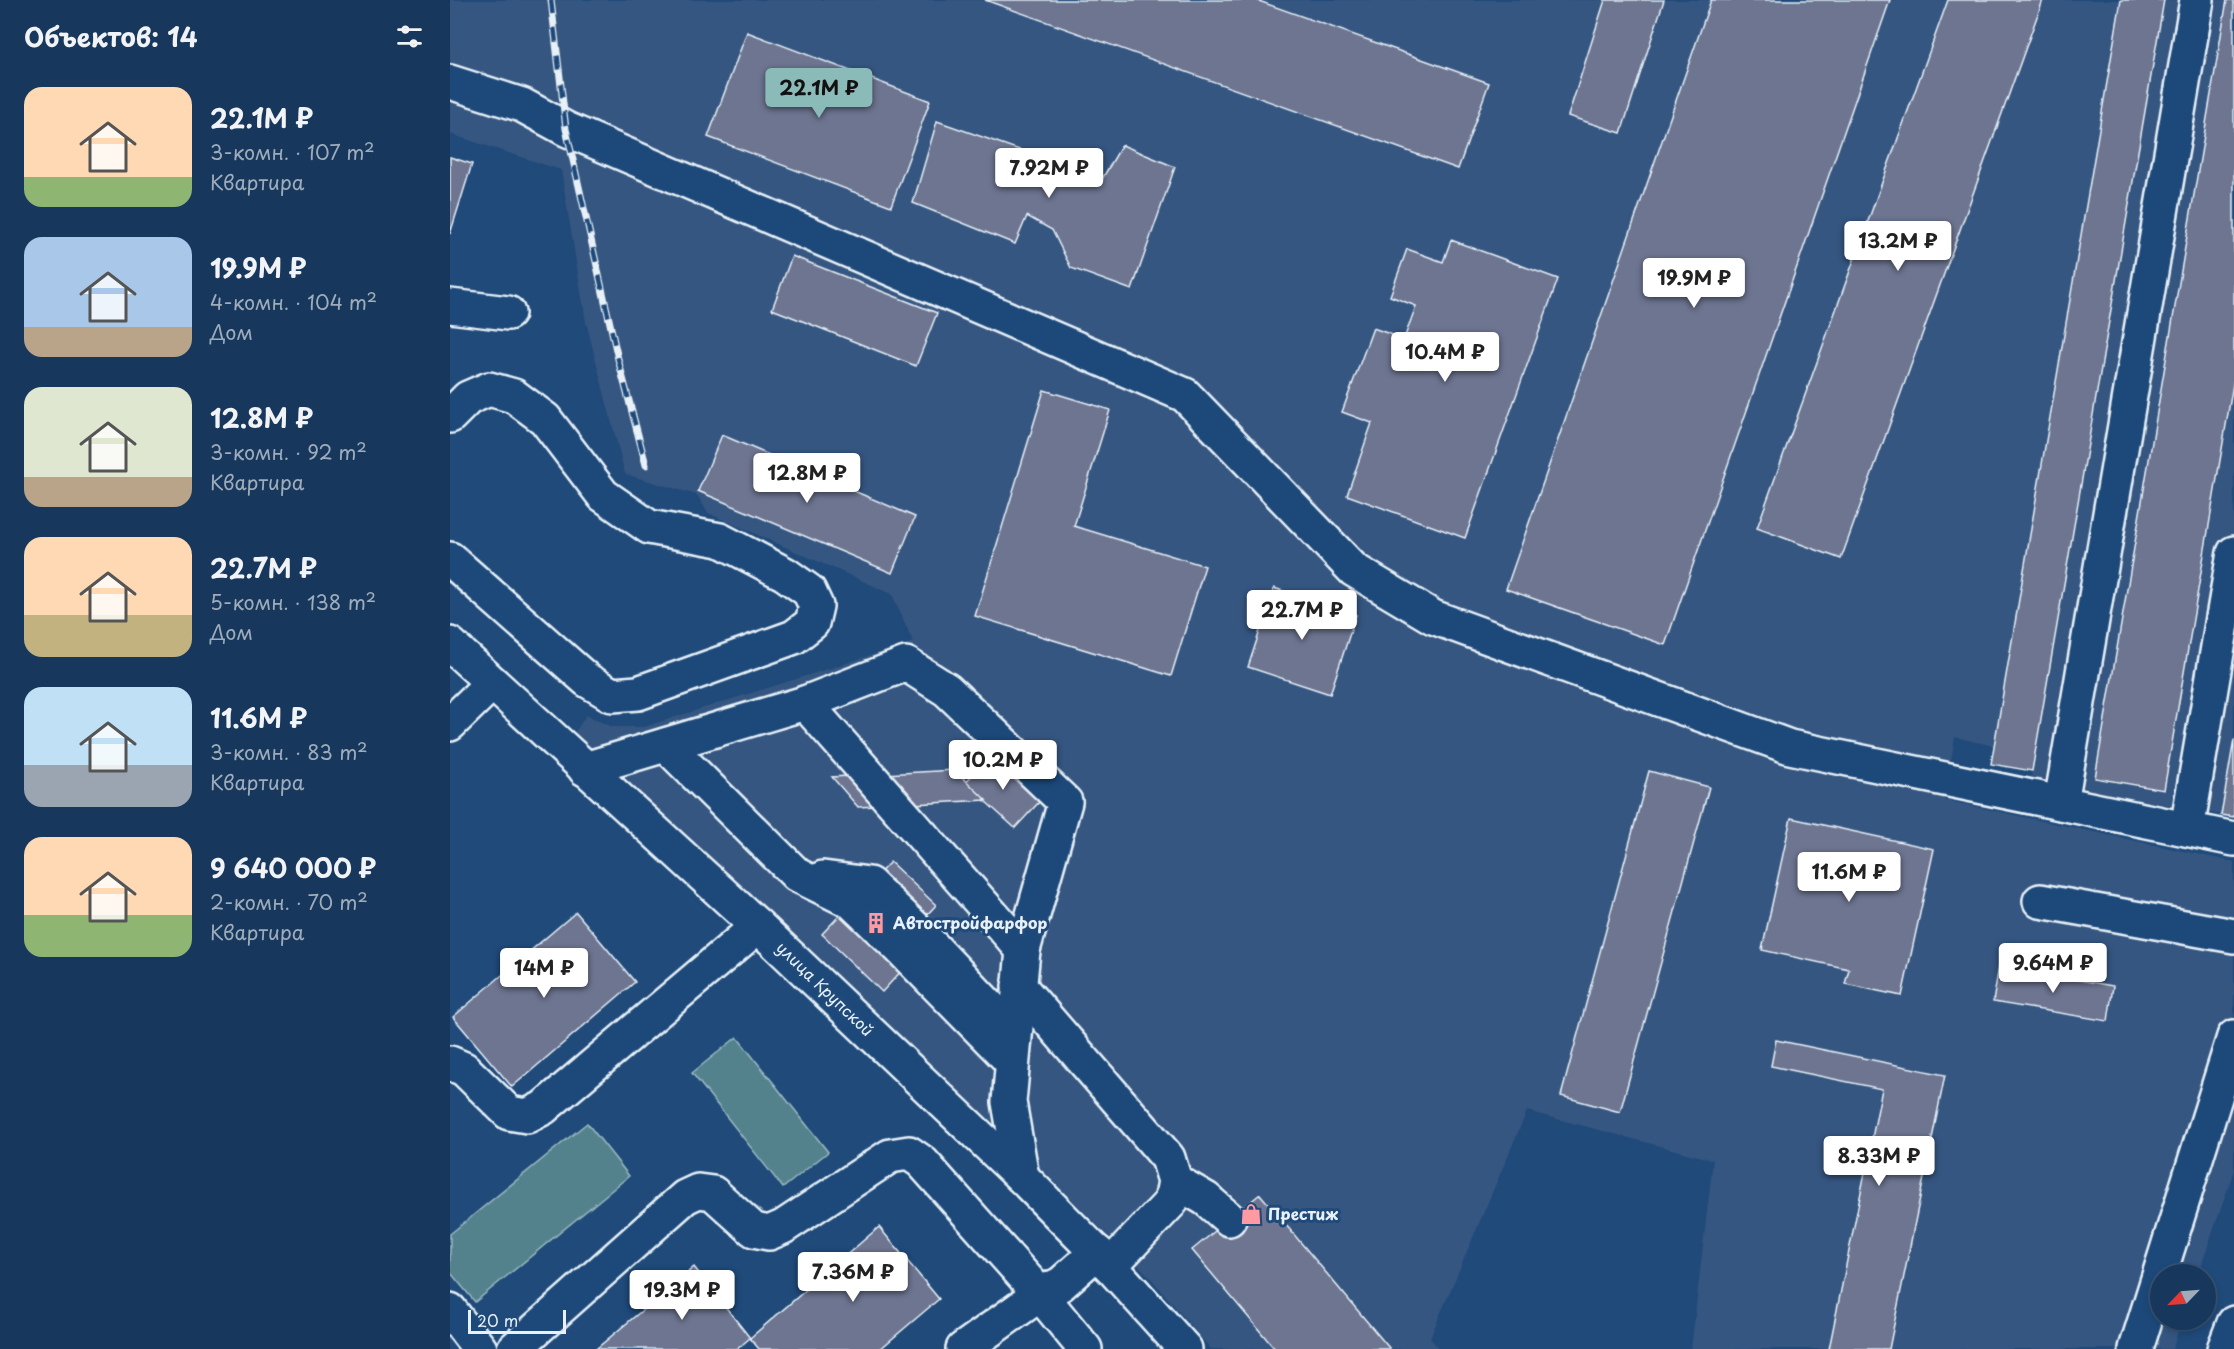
<!DOCTYPE html>
<html lang="ru">
<meta charset="utf-8">
<style>
body{margin:0;font-family:"Playpen Sans",sans-serif;background:#203f62;color:#f1f3f6;height:100vh;display:flex;flex-direction:column;font-size:22px;white-space:nowrap}
*{box-sizing:border-box;margin:0}
p{font-size:20px;color:#9eacbb}
.icon{flex:none;width:33px;height:33px;fill:none;stroke:currentColor;stroke-width:2;stroke-linecap:round;stroke-linejoin:round}
.map{position:relative;flex:1;overflow:hidden}
.panel{display:flex;flex-direction:column;background:#17385c;width:450px}
.panel>*{flex:none}
.needle{width:39px;rotate:245deg}
.controls{position:absolute;left:1700px;top:1264px;display:grid;gap:12px}
.controls a{display:grid;place-items:center;width:66px;height:66px;border-radius:50%;background:#17385c;box-shadow:0 3px 9px #0003,0 0 0 2px #365272;font-size:30px}
.scale{position:absolute;left:18px;bottom:15px;width:98px;box-sizing:border-box;padding-left:6px;border:3px solid #e8f1f8;border-top:0;font-size:16px;line-height:21px;white-space:nowrap;color:#e8f1f8;-webkit-text-stroke:4px #1f4a7a;paint-order:stroke}
.price{position:absolute;translate:-50% -51px;padding:0 14px;border-radius:6px;background:#fff;color:#222;font-size:20px;line-height:39px;filter:drop-shadow(0 2px 3px #0008)}
.price::after{content:'';position:absolute;left:50%;top:36px;width:18px;height:14px;margin-left:-9px;background:inherit;clip-path:polygon(0 0,100% 0,50% 100%)}
.price.current{background:#8bbbb9;color:#111}
ul{padding:0;list-style:none}
li{display:flex;align-items:center;gap:18px;height:150px;padding:0 24px}
li span{display:grid;place-items:center;flex:none;width:168px;height:120px;border-radius:18px;color:#555}
li>.icon{margin-inline-start:auto}
span .icon{width:72px;height:72px;fill:#fffc;stroke-width:1}
li b{font-size:26px}
h2{display:flex;justify-content:space-between;align-items:center;height:72px;padding:0 24px;font-size:26px}
main{display:flex;flex:1;min-height:0}
.map>svg:first-child{display:block}
.built{fill:#365781}
.green{fill:#52828d;stroke:#9dbac2;stroke-width:1.5}
.building{fill:#6d7491;stroke:#e8f1f8;stroke-width:1.5}
.lines{fill:none;stroke-linecap:round;stroke-linejoin:round}
.minor-casing{stroke:#e8f1f8;stroke-width:38}
.minor{stroke:#1f4a7a;stroke-width:33}
.rail-casing{stroke:#e8f1f8;stroke-width:7}
.rail{stroke:#1f4a7a;stroke-width:4.5;stroke-dasharray:14;stroke-linecap:butt}
.labels{text-anchor:middle;stroke-width:6;stroke-linejoin:round;paint-order:stroke}
.poi-label{font-size:16px;font-weight:bold;fill:#e8f1f8;stroke:#1f4a7a;text-anchor:start}
.street-label{font-size:16px;fill:#e8f1f8;stroke:#1f4a7a}
</style>
<main>
<section class="panel">
<h2>Объектов: 14<svg class="icon" aria-label="filters" viewBox="0 0 24 24"><path d="M4 7h16M4 17h16"/><circle cx="9" cy="7" r="2"/><circle cx="15" cy="17" r="2"/></svg></h2>
<ul>
<li><span style="background:linear-gradient(#ffd9b3 75%,#8fb573 0)"><svg class="icon" aria-label="home" viewBox="0 0 24 24"><path d="M3 11l9-7 9 7M6 9v11h12V9"/></svg></span><div><b>22.1M ₽</b><p>3-комн. · 107 m²</p><p>Квартира</p></div></li>
<li><span style="background:linear-gradient(#a9c7e8 75%,#b9a48a 0)"><svg class="icon" aria-label="home" viewBox="0 0 24 24"><path d="M3 11l9-7 9 7M6 9v11h12V9"/></svg></span><div><b>19.9M ₽</b><p>4-комн. · 104 m²</p><p>Дом</p></div></li>
<li><span style="background:linear-gradient(#dfe7d0 75%,#b9a48a 0)"><svg class="icon" aria-label="home" viewBox="0 0 24 24"><path d="M3 11l9-7 9 7M6 9v11h12V9"/></svg></span><div><b>12.8M ₽</b><p>3-комн. · 92 m²</p><p>Квартира</p></div></li>
<li><span style="background:linear-gradient(#ffd9b3 65%,#c2b280 0)"><svg class="icon" aria-label="home" viewBox="0 0 24 24"><path d="M3 11l9-7 9 7M6 9v11h12V9"/></svg></span><div><b>22.7M ₽</b><p>5-комн. · 138 m²</p><p>Дом</p></div></li>
<li><span style="background:linear-gradient(#bfe0f5 65%,#9aa5b1 0)"><svg class="icon" aria-label="home" viewBox="0 0 24 24"><path d="M3 11l9-7 9 7M6 9v11h12V9"/></svg></span><div><b>11.6M ₽</b><p>3-комн. · 83 m²</p><p>Квартира</p></div></li>
<li><span style="background:linear-gradient(#ffd9b3 65%,#8fb573 0)"><svg class="icon" aria-label="home" viewBox="0 0 24 24"><path d="M3 11l9-7 9 7M6 9v11h12V9"/></svg></span><div><b>9 640 000 ₽</b><p>2-комн. · 70 m²</p><p>Квартира</p></div></li>
</ul>
</section>
<div class="map">
<svg width="1784" height="1349" viewBox="0 0 1784 1349">
<rect width="100%" height="100%" fill="#1f4a7a"/>
<filter id="ink" filterUnits="userSpaceOnUse"><feTurbulence type="fractalNoise" baseFrequency=".0167" numOctaves="2"/><feDisplacementMap in="SourceGraphic" scale="12" xChannelSelector="R" yChannelSelector="G"/><feConvolveMatrix kernelMatrix="1 2 1 2 8 2 1 2 1" color-interpolation-filters="sRGB"/></filter>
<g filter="url(#ink)">
<polygon class="built" points="0,0 1784,0 1784,817 1581,780 1582,771 1541,764 1544,746 1505,737 1494,800 1784,862 1784,1170 1748,1275 1710,1275 1710,1320 1732,1320 1722,1349 1241,1349 1263,1160 1077,1111 980,1338 989,1349 761,1349 698,1275 586,1164 514,1101 124,734 136,715 162,727 194,727 463,642 442,594 258,513 247,495 175,474 136,322 111,170 0,134"/>
<g class="green">
<polygon points="287,1037 378,1152 333,1188 242,1073"/>
<polygon points="137,1123 179,1176 25,1302 0,1272 0,1234"/>
</g>
<g class="building">
<polygon points="535,0 806,0 1039,83 1008,169"/>
<polygon points="1155,0 1214,0 1171,133 1118,116"/>
<polygon points="1261,0 1440,0 1215,645 1056,589"/>
<polygon points="1498,0 1593,0 1391,559 1307,528"/>
<polygon points="1671,0 1714,0 1582,771 1541,764"/>
<polygon points="1777,0 1784,0 1784,378 1714,790 1645,778"/>
<polygon points="297,32 480,101 441,206 258,137"/>
<polygon points="487,121 652,179 672,145 725,167 682,290 621,268 602,230 577,216 565,244 463,203"/>
<polygon points="0,157 22,164 0,234"/>
<polygon points="1001,240 1108,279 1015,538 897,495 922,423 892,412 923,328 954,339 966,306 940,296 957,249 993,262"/>
<polygon points="342,256 487,313 466,366 322,309"/>
<polygon points="594,390 660,410 624,526 755,566 721,676 525,616"/>
<polygon points="272,435 465,517 442,573 248,491"/>
<polygon points="824,588 906,615 880,694 798,667"/>
<polygon points="1784,740 1784,817 1771,815"/>
<polygon points="541,754 591,800 565,828 515,783"/>
<polygon points="505,770 536,800 408,807 382,777"/>
<polygon points="1199,771 1259,787 1170,1112 1111,1096"/>
<polygon points="1341,818 1484,849 1452,996 1395,984 1399,969 1312,950"/>
<polygon points="440,862 486,905 440,955 454,968 432,992 372,934"/>
<polygon points="126,912 185,982 62,1087 3,1017"/>
<polygon points="1549,966 1663,986 1658,1021 1543,1002"/>
<polygon points="1326,1040 1495,1075 1439,1349 1379,1349 1432,1089 1321,1066"/>
<polygon points="810,1194 940,1349 825,1349 742,1250"/>
<polygon points="429,1227 489,1299 430,1349 309,1349 300,1338"/>
<polygon points="244,1267 300,1338 287,1349 146,1349"/>
</g>
<g class="lines">
<defs>
<g id="minor">
<polyline points="0,82 72,105 116,129 735,395 904,570 983,617 1340,747 1784,839"/>
<polyline points="0,306 58,313"/>
<polyline points="0,416 18,398 39,389 64,396 95,419 153,495 199,527 270,540 335,574 359,591 366,606 362,623 344,637 188,693 162,695 137,680 0,559"/>
<polyline points="0,644 308,926 572,1177 660,1266 735,1349"/>
<polyline points="355,703 456,664 497,690 615,802 573,950"/>
<polyline points="0,724 42,683"/>
<polyline points="216,745 347,875 402,902 448,946 561,1061"/>
<polyline points="135,769 355,703 573,950 559,1102 572,1177"/>
<polyline points="1611,803 1747,0"/>
<polyline points="1737,829 1784,553"/>
<polyline points="373,878 419,884 465,928 556,1024"/>
<polyline points="1590,901 1784,936"/>
<polyline points="569,986 718,1158 725,1181 721,1202 660,1266"/>
<polyline points="0,1063 14,1069 59,1113 77,1116 93,1108 308,926"/>
<polyline points="725,1181 756,1199 779,1219"/>
<polyline points="0,1310 30,1349"/>
<polyline points="64,1349 235,1197 248,1191 263,1193 304,1230 319,1233 333,1227 440,1156 459,1153 472,1162 590,1294 635,1349"/>
<polyline points="513,1349 590,1294 611,1284 647,1252"/>
<polyline points="1686,1349 1784,1037"/>
<polyline points="1774,1349 1784,1323"/>
</g>
</defs>
<use href="#minor" class="minor-casing"/>
<use href="#minor" class="minor"/>
<defs>
<polyline id="rail" points="101,0 116,129 168,359 196,465"/>
</defs>
<use href="#rail" class="rail-casing"/>
<use href="#rail" class="rail"/>
</g>
</g>
<defs>
<symbol id="building-bare" viewBox="-9 -9 18 18"><path d="M-4-6H4V6H1V3H-1V6H-4ZM-2.5-4.3h1.7v1.8h-1.7ZM.8-4.3h1.7v1.8H.8ZM-2.5-1h1.7V.8h-1.7ZM.8-1h1.7V.8H.8Z" fill="#ff9aa2" stroke="#1f4a7a" stroke-width="2.5" paint-order="stroke"/></symbol>
<symbol id="shop-bare" viewBox="-9 -9 18 18"><path d="M-5-2.5h2.3a2.7 3.5 0 0 1 5.4 0H5L5.5 6h-11ZM-1.5-2.5h3a1.5 2.3 0 0 0-3 0Z" fill="#ff9aa2" stroke="#1f4a7a" stroke-width="2.5" paint-order="stroke"/></symbol>
</defs>
<g fill-rule="evenodd">
<use href="#building-bare" x="411" y="908" width="30" height="30"/>
<use href="#shop-bare" x="786" y="1199" width="30" height="30"/>
</g>
<g class="labels">
<g class="poi-label">
<text x="443" y="929">Автостройфарфор</text>
<text x="818" y="1220">Престиж</text>
</g>
<g class="street-label">
<text transform="translate(375 989) rotate(44)" y="6">улица Крупской</text>
</g>
</g>
</svg>
<div class="controls">
<a><svg class="needle" viewBox="-14 -14 28 28"><path d="M0-13l5 13h-10z" fill="#e53935"/><path d="M0 13l5-13h-10z" fill="#9eacbb"/></svg></a>
</div>
<div class="scale">20 m</div>
<b class="price current" style="left:369px;top:119px">22.1M ₽</b>
<b class="price" style="left:599px;top:199px">7.92M ₽</b>
<b class="price" style="left:1448px;top:272px">13.2M ₽</b>
<b class="price" style="left:1244px;top:309px">19.9M ₽</b>
<b class="price" style="left:995px;top:383px">10.4M ₽</b>
<b class="price" style="left:357px;top:504px">12.8M ₽</b>
<b class="price" style="left:852px;top:641px">22.7M ₽</b>
<b class="price" style="left:553px;top:791px">10.2M ₽</b>
<b class="price" style="left:1399px;top:903px">11.6M ₽</b>
<b class="price" style="left:1603px;top:994px">9.64M ₽</b>
<b class="price" style="left:94px;top:999px">14M ₽</b>
<b class="price" style="left:1429px;top:1187px">8.33M ₽</b>
<b class="price" style="left:403px;top:1303px">7.36M ₽</b>
<b class="price" style="left:232px;top:1321px">19.3M ₽</b>
</div>
</main>
